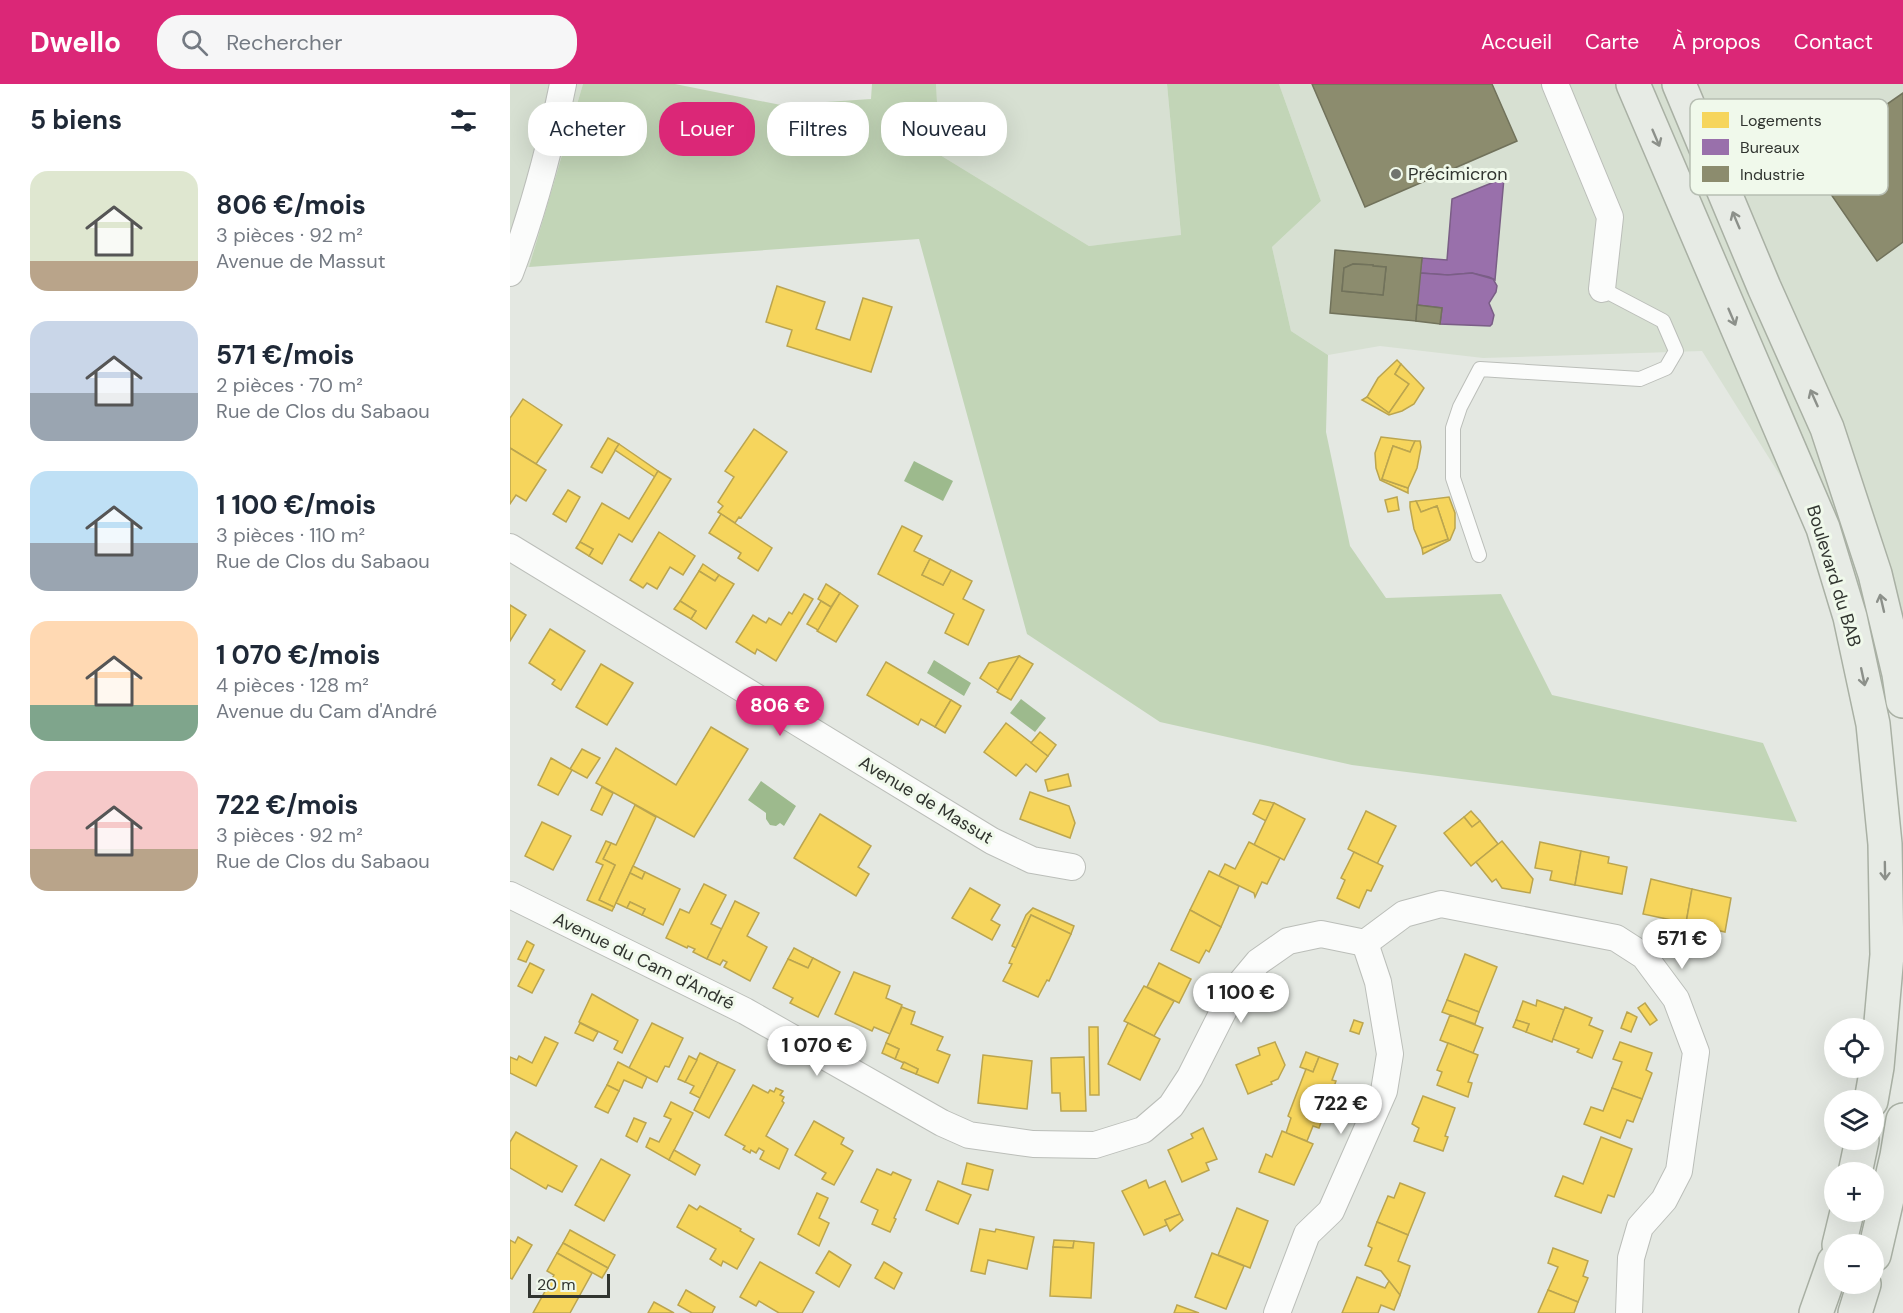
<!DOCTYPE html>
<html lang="fr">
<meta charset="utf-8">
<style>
body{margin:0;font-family:"DM Sans",sans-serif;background:#f6f6f7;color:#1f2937;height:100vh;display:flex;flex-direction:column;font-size:22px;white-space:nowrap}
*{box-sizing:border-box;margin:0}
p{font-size:20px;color:#747a83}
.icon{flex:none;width:33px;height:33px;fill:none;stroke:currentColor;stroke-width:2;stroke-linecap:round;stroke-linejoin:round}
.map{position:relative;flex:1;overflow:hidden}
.sheet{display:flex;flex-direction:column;background:#fff;width:510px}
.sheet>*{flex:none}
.hud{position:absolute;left:18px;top:18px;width:570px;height:54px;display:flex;gap:12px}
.tools{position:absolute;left:1314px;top:934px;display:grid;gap:12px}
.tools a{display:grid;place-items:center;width:60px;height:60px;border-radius:50%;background:#fff;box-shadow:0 6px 24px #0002;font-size:30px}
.scale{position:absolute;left:18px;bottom:15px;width:82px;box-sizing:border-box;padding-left:6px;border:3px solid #313530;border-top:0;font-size:16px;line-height:21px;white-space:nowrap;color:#313530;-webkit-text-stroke:4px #f0f9eb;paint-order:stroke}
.price{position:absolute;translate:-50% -51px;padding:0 14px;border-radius:21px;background:#fff;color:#222;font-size:20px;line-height:39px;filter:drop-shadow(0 2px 3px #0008)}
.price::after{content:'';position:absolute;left:50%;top:36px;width:18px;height:14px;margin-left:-9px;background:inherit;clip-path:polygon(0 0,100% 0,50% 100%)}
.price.selected{background:#db2777;color:#fff}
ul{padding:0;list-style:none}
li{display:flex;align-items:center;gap:18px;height:150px;padding:0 30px}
li span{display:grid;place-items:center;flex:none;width:168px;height:120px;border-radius:18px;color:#555}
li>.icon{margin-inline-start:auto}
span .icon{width:72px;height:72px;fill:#fffc;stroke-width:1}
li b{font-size:26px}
h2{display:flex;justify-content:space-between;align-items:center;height:72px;padding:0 30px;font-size:26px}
.tag{padding:0 21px;border-radius:24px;background:#fff;box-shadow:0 6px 24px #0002;font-size:21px;line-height:54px}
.tag.selected{background:#db2777;color:#fff}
header{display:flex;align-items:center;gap:36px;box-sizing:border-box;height:84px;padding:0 30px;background:#db2777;color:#fff}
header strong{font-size:28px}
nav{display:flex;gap:33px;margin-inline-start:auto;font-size:21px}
.search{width:420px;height:54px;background:#f6f6f7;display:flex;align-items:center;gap:15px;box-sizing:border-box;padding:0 21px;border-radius:24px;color:#747a83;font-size:22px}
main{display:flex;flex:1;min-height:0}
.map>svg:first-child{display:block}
.built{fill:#d7e0d2}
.green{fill:#c2d5b7}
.water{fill:#9dba8d}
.homes{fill:#f6d55c;stroke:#bba54f;stroke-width:1.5}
.offices{fill:#9970ab;stroke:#7a5e86;stroke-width:1.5}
.industry{fill:#8c8c6e;stroke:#71725b;stroke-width:1.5;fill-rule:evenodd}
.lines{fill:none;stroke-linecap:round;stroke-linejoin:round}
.service-casing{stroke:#bbbeb9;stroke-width:16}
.minor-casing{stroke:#bbbeb9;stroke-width:28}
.primary-casing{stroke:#a9b0a4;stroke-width:36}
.service{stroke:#fbfcfb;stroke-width:14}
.minor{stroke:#fbfcfb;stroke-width:26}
.primary{stroke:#e7ebe5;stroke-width:33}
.oneway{stroke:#8c908a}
.poi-dot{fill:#70746e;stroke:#f0f9eb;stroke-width:2}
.labels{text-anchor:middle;stroke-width:6;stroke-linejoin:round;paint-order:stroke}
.poi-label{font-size:18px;fill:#313530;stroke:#f0f9eb;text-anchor:start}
.street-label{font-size:18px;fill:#313530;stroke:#f0f9eb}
.key{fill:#f0f9eb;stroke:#b7beb3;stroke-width:1.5}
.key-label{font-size:16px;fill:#313530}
</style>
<header>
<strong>Dwello</strong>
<div class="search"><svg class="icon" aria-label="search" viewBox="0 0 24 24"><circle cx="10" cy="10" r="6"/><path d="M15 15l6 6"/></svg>Rechercher</div>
<nav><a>Accueil</a><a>Carte</a><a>À propos</a><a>Contact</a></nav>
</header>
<main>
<section class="sheet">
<h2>5 biens<svg class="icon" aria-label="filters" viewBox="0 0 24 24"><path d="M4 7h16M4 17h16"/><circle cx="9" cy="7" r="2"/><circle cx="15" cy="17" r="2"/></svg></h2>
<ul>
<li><span style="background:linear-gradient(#dfe7d0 75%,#b9a48a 0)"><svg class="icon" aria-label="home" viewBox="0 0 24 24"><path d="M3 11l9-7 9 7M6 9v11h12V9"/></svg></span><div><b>806 €/mois</b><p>3 pièces · 92 m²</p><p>Avenue de Massut</p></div></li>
<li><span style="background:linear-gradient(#c9d6e8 60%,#9aa5b1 0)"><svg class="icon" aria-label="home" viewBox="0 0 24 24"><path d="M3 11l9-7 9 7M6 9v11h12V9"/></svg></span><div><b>571 €/mois</b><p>2 pièces · 70 m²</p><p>Rue de Clos du Sabaou</p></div></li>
<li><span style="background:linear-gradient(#bfe0f5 60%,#9aa5b1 0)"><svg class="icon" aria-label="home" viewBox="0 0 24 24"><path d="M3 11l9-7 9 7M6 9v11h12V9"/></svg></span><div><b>1 100 €/mois</b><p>3 pièces · 110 m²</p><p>Rue de Clos du Sabaou</p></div></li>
<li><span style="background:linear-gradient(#ffd9b3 70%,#7fa58c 0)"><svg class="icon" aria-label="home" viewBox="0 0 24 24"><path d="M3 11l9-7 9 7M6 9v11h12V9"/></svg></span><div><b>1 070 €/mois</b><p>4 pièces · 128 m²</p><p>Avenue du Cam d'André</p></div></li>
<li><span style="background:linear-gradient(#f6c9c9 65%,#b9a48a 0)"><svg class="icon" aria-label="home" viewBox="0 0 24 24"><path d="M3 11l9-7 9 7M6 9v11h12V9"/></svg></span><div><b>722 €/mois</b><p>3 pièces · 92 m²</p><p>Rue de Clos du Sabaou</p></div></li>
</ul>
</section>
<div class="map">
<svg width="1393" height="1229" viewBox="0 0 1393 1229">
<rect width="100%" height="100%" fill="#e4e8e2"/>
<g class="built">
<polygon points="0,0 73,0 19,183 0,184"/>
<polygon points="426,0 657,0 671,152 579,162 430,71"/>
<polygon points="769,0 1393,0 1393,588 1192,267 973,274 870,262 818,271 781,247 762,163 811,117"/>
</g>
<polygon class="green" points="73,0 165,0 271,21 361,15 362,0 426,0 430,71 579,162 671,151 657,0 769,0 811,117 762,163 781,247 818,271 816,348 840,462 876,514 991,510 1042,611 1253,659 1287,738 842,681 650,638 517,550 409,155 19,183"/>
<g class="water">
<polygon points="404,377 443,397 433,417 394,397"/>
<polygon points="424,576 461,599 454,612 417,589"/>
<polygon points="511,615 536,634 525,648 500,629"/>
<polygon points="251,697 286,722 274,742 270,739 266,742 260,741 256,735 256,729 238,716"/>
</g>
<g class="homes">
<polygon points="267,202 315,218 306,245 340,256 353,214 382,223 361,288 277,262 282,246 256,238"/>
<polygon points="887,276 891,280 885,290 899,300 879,329 857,313 868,294"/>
<polygon points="891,280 914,304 904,320 892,327 879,331 852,316 857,313 879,329 899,300 885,290"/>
<polygon points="13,315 52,341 26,380 0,364 0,334"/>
<polygon points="244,345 277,368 231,434 229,433 225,439 208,428 213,422 208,418 224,393 215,387"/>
<polygon points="871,353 905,357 900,368 883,362 872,395 898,404 898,409 870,396 866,384 865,369"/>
<polygon points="98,354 109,360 92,389 81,383"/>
<polygon points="905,357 910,357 911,363 907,384 898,404 872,395 883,362 900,368"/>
<polygon points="109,360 148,387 145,393 105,366"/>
<polygon points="0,364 36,386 16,417 6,411 0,420"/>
<polygon points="148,387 161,395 122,458 109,450 92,480 79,472 83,465 70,458 92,419 119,435"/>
<polygon points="58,406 70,413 56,438 43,430"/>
<polygon points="887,413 889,426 878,428 875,416"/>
<polygon points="939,413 945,429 945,444 940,456 913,470 912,464 938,455 927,422 911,428 906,417"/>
<polygon points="906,417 911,428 927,422 938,455 912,464 904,445 900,423 900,418"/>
<polygon points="211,430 262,464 248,487 228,474 231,469 199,449"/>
<polygon points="392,442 412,452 404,467 420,475 412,491 433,501 441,486 462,497 453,515 474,526 458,561 435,549 444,530 368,490"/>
<polygon points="149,448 185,472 173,491 160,483 147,505 137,499 133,504 120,496"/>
<polygon points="70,458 83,465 79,472 66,464"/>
<polygon points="420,475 441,486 433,501 412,491"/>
<polygon points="193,480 209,491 205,497 189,487"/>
<polygon points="189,487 205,497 209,491 224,500 196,545 181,535 186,527 170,517"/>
<polygon points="316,500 330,509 321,523 308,515"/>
<polygon points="330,509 348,522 326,558 307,547"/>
<polygon points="294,510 303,515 266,577 247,565 245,570 226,558 243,531 256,539 259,534 271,541 279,528 282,530"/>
<polygon points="170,517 186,527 181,535 164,525"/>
<polygon points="311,517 321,523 308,546 297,540"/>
<polygon points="0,521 16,531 0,557"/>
<polygon points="40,545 75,567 51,606 42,600 45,596 19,579"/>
<polygon points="509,572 488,606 470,594 479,579"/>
<polygon points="509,572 523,580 501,616 487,608"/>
<polygon points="376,578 441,616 425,643 411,635 408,641 357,611"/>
<polygon points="91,580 123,599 97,641 66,623"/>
<polygon points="441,616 451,622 435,649 425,643"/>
<polygon points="496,639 538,672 526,688 516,680 506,692 474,668"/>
<polygon points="201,643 238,665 184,753 86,699 106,664 166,701"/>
<polygon points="530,648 546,661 538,672 521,659"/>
<polygon points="72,665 90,674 77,694 60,685"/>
<polygon points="41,674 62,686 48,711 28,701"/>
<polygon points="558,690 561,702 538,707 535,696"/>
<polygon points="92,703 103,709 92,731 81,726"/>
<polygon points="520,708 559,722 565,739 560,754 510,735"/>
<polygon points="750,716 764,719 756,737 743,730"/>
<polygon points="764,719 795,735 774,776 744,761"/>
<polygon points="125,721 146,733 104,823 89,816 105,781 93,775 101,759 106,761"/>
<polygon points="856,727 886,742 867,780 838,765"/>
<polygon points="961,727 970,737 962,743 954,733"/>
<polygon points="310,730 361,762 348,783 359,790 346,812 284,774"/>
<polygon points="954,733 962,743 970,737 988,760 961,782 934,749"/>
<polygon points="32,738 61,752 43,786 15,772"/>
<polygon points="96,757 101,759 93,775 105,781 89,816 104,823 102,827 77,816 93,781 86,778"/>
<polygon points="992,757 1023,795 1020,809 992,804 986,795 982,798 966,778"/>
<polygon points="739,758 770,774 757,800 752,798 745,813 744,809 709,792 715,780 725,785"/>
<polygon points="1030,758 1071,767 1065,801 1040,796 1042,787 1025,784"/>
<polygon points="1071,767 1099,773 1098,779 1117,783 1112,810 1065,801"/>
<polygon points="844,768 873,782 861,807 857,806 849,824 827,814 835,796 831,794"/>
<polygon points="123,782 135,788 132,795 120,789"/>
<polygon points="699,787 729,802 711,843 680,826"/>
<polygon points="135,788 170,805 153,841 132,831 135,825 120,818 117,824 106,819 120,789 132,795"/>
<polygon points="1141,795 1182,805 1176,839 1133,830"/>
<polygon points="194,800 216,811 201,840 212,845 197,875 183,868 185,865 178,862 177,864 156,854 170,825 179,829"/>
<polygon points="460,804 490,821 481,836 490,841 482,856 442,834"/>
<polygon points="1182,805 1221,814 1215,848 1176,839"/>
<polygon points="225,817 249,829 237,852 257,863 240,897 214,883 217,878 213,876 210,881 197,875"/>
<polygon points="120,818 135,825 132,831 117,824"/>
<polygon points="523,824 564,842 561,850 521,831 506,864 502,862 516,831"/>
<polygon points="680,826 711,843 699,868 696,866 689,879 661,866"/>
<polygon points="521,831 561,850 539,897 537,896 528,913 493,897 502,880 499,879"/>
<polygon points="17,857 24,861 16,878 8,875"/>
<polygon points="284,864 303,874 298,884 278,875"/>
<polygon points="955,870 987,883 969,928 937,916"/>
<polygon points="303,874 330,888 308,933 280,919 283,914 263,904 278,875 298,884"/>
<polygon points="20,879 34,886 22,909 8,902"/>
<polygon points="649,879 681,895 669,919 637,903"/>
<polygon points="344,888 380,902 376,914 392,921 380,950 364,943 362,947 325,930"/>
<polygon points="634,902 664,917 644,952 614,937"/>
<polygon points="82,910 128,936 112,969 104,965 108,957 69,938"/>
<polygon points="937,916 969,928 965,940 932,928"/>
<polygon points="1027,916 1054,926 1042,958 1016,948 1019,940 1006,936 1013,917 1026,922"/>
<polygon points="1135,919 1147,936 1140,941 1128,924"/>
<polygon points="392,923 405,928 401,940 433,953 427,966 440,971 428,999 406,990 408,985 385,975 389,965 376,959"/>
<polygon points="1055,923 1082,934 1079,941 1093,947 1082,974 1067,968 1069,965 1043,955"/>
<polygon points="1117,928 1127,933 1121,948 1111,944"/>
<polygon points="940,931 973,944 963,969 930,956"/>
<polygon points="844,936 853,939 849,950 840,947"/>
<polygon points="1006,936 1019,940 1016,948 1003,943"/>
<polygon points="70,939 88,948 83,957 65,949"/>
<polygon points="142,939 173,954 159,983 155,982 147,998 119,984"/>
<polygon points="618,939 650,955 630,996 598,980"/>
<polygon points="579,943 588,943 589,1011 580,1011"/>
<polygon points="35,953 48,959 26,1002 0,989 0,973 7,976 9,972 22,979"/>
<polygon points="765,958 775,981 768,995 761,998 762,1000 738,1010 726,981 750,971 748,964"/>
<polygon points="1110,958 1142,969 1136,986 1142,989 1132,1015 1102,1004 1112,978 1103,975"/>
<polygon points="376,959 389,965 385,975 372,969"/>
<polygon points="938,959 968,971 958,998 962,999 958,1013 927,1001 932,988 927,986"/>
<polygon points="796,968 809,973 803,988 790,983"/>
<polygon points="190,969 208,978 190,1014 180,1009 184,1002 175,998"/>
<polygon points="473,971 522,977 517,1025 468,1019"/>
<polygon points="179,972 187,976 175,998 168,995"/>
<polygon points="574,973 576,1027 551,1027 550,1009 542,1009 541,974"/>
<polygon points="809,973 828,980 822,996 826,997 809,1044 803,1042 797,1057 776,1049 781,1034 778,1032 796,985 803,988"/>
<polygon points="108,978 137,993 132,1004 114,996 109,1007 97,1001"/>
<polygon points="208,978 225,986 199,1034 184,1026"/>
<polygon points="394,978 408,985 406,990 391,984"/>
<polygon points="97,1001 109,1007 98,1029 85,1023"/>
<polygon points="243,1001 258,1009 260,1006 264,1008 266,1004 273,1007 270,1011 274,1013 272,1017 274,1019 256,1052 278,1065 269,1085 250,1075 254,1067 249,1064 246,1069 241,1066 240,1069 233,1065 235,1062 215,1051"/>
<polygon points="1102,1004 1132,1015 1123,1038 1117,1036 1110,1054 1074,1040 1081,1023 1093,1027"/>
<polygon points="913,1012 945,1024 935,1052 938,1053 933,1067 904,1057 909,1044 902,1040"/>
<polygon points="161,1018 183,1029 159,1076 136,1063 140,1054 149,1058 161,1035 154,1032"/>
<polygon points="124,1034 136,1039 127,1058 116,1052"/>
<polygon points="304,1037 334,1054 331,1060 343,1067 324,1101 312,1095 316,1089 285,1071"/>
<polygon points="693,1044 707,1075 696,1079 699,1086 672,1098 658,1066 683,1054 681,1050"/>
<polygon points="772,1047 803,1060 784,1101 749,1088 756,1070 762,1073"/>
<polygon points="6,1048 67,1082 52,1108 38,1101 36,1105 0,1084 0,1058"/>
<polygon points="1091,1053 1122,1065 1104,1113 1098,1111 1091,1129 1045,1112 1053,1092 1073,1100"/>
<polygon points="164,1066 190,1081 185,1091 159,1076"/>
<polygon points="91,1075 120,1091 94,1137 65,1121"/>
<polygon points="457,1079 483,1086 478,1106 452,1100"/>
<polygon points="367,1085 381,1091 383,1088 401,1096 384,1134 386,1135 380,1148 362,1140 368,1126 351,1118"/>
<polygon points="636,1096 639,1104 655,1097 670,1130 655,1136 657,1141 634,1151 612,1107"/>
<polygon points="428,1097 461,1111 448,1140 416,1126"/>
<polygon points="890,1099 915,1109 898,1151 867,1138 878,1112 884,1114"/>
<polygon points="307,1109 318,1114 309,1134 319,1139 309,1162 288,1150"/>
<polygon points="179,1121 187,1126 190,1122 231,1145 230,1147 244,1155 227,1185 213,1177 211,1182 200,1175 206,1165 167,1143"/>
<polygon points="727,1124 758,1137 740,1184 708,1171"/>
<polygon points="670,1130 673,1136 660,1147 655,1136"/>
<polygon points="867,1138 898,1151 888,1177 900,1182 890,1211 871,1187 855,1181 862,1164 858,1162"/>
<polygon points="470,1145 485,1148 486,1145 524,1153 517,1185 478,1176 475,1190 461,1187"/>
<polygon points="60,1146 105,1171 98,1184 53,1159"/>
<polygon points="8,1153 22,1161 2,1195 0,1194 0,1156 5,1159"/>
<polygon points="544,1156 564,1157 563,1164 543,1163"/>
<polygon points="564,1157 584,1159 581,1214 540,1212 543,1163 563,1164"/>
<polygon points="53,1159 98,1184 92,1194 47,1169"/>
<polygon points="1043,1164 1078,1177 1073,1192 1078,1194 1068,1218 1038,1206 1048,1183 1038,1179"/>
<polygon points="319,1167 341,1181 329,1203 306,1189"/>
<polygon points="47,1169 82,1189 60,1229 23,1229 44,1191 37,1187"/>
<polygon points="702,1169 734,1182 716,1225 685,1213"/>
<polygon points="250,1178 304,1208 292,1229 269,1229 249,1217 246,1222 230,1213"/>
<polygon points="374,1178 392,1189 384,1205 365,1194"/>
<polygon points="847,1193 875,1204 879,1197 890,1211 884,1226 871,1221 868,1229 832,1229"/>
<polygon points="176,1206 205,1223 202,1229 182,1229 168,1221"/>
<polygon points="1038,1206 1068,1218 1064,1229 1028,1229"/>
<polygon points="144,1218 164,1229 138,1229"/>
<polygon points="667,1221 689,1229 664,1229"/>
</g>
<g class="offices">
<polygon points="994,94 985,196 979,193 962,189 938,191 910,189 912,174 937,176 942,115"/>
<polygon points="910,189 938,191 962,189 983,195 987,202 986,208 979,219 984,231 982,240 980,242 930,240 932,224 907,221"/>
</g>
<g class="industry">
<polygon points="802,0 982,0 1007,57 855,123"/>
<polygon points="1393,9 1393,158 1367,177 1298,77 1317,63 1321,68 1354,44 1350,39"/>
<path d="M825 166 912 174 906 237 820 229ZM843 180 863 181V182L876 183 873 211 832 207 834 184Z"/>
<polygon points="843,180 863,181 863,182 876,183 873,211 832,207 834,184"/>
<polygon points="907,221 932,224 930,240 906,237"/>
</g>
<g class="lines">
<defs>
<polyline id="service" points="969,471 943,394 943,344 950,323 970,285 1130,295 1156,284 1166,267 1153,237 1092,205"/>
<g id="minor">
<polyline points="1045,0 1100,133 1092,205"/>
<path d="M0 189C23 128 40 64 53 0"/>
<polyline points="0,463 482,757 522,776 562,783"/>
<polyline points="0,811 235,927 432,1039 459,1051 523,1060 585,1061 633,1046 661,1022 680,993 723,908 748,878 778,857 811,850 855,859 894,830 931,820 1106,854 1134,872 1166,915 1186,968 1169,1087 1154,1116 1130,1143 1121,1174 1119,1229"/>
<polyline points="767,1229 797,1150 821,1127 874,1007 880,970 868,898 855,859"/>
</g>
<g id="primary">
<polyline points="1123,0 1313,444 1340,533 1363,640 1375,760 1377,871 1367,983 1361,1017"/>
<polyline points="1169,0 1254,203 1317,344 1365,490 1389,590 1393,617"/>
<polyline points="1345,1089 1352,1056"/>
<polyline points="1329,1161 1337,1128"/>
<polyline points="1364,1171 1387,1072 1393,1036"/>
<polyline points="1306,1229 1324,1178"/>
<polyline points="1345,1229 1354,1200"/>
</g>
</defs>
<use href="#service" class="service-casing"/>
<use href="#minor" class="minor-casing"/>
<use href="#primary" class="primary-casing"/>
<use href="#service" class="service"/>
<use href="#minor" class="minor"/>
<use href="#primary" class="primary"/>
</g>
<defs><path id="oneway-shaft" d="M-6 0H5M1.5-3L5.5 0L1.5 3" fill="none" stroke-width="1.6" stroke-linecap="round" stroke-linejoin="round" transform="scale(1.5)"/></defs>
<g class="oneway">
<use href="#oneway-shaft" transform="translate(1146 54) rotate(67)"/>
<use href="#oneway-shaft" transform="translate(1226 136) rotate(-113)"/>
<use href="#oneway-shaft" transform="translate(1222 233) rotate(67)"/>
<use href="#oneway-shaft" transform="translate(1304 314) rotate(-114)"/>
<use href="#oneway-shaft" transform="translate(1372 519) rotate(-103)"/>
<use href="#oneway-shaft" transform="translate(1353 593) rotate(78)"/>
<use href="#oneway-shaft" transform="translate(1375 787) rotate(89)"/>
</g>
<circle class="poi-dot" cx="886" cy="90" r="6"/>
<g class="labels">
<g class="poi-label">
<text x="898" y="96">Précimicron</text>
</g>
<g class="street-label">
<text transform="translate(1324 492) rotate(73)" y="6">Boulevard du BAB</text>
<text transform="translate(416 716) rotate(31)" y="6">Avenue de Massut</text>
<text transform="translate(134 877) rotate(26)" y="6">Avenue du Cam d'André</text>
</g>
</g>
<rect x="1180" y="15" width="198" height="96" rx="9" class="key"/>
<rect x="1192" y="28" width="27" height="16" fill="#f6d55c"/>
<rect x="1192" y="55" width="27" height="16" fill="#9970ab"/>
<rect x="1192" y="82" width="27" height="16" fill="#8c8c6e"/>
<g class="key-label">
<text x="1230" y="42">Logements</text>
<text x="1230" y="69">Bureaux</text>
<text x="1230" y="96">Industrie</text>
</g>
</svg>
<div class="tools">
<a><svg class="icon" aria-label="locate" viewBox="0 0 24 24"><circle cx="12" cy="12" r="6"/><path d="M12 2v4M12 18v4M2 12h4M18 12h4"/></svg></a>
<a><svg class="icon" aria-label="layers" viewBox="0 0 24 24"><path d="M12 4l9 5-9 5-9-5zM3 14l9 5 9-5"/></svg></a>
<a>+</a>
<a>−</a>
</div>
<div class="scale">20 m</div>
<b class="price selected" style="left:270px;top:653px">806 €</b>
<b class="price" style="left:1172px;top:886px">571 €</b>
<b class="price" style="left:731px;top:940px">1 100 €</b>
<b class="price" style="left:307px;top:993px">1 070 €</b>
<b class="price" style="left:831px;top:1051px">722 €</b>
<div class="hud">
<a class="tag">Acheter</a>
<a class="tag selected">Louer</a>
<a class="tag">Filtres</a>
<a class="tag">Nouveau</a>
</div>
</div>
</main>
